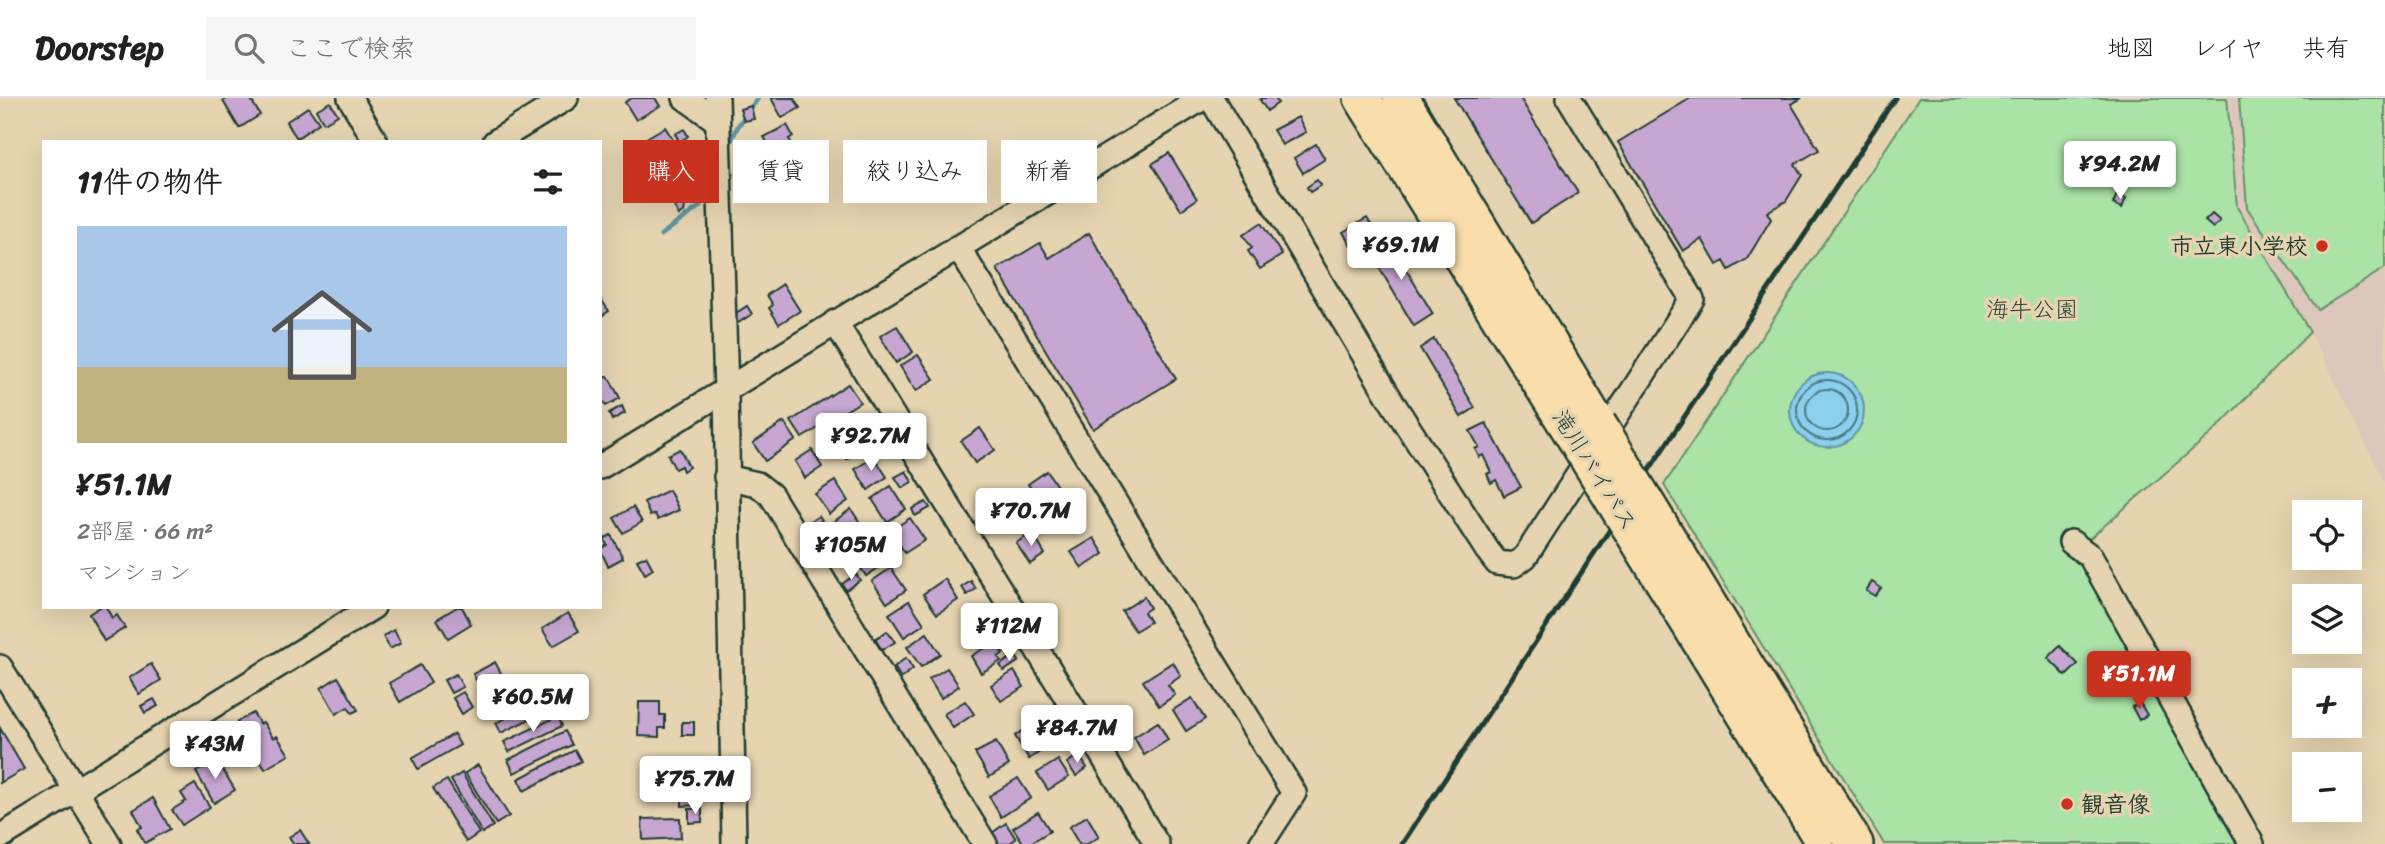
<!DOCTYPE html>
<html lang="ja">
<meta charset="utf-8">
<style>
body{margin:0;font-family:Sriracha,"Klee One",sans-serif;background:#f6f6f6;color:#202124;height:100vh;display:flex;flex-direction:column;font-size:26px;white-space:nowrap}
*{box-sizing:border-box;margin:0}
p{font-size:23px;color:#757577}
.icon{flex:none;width:38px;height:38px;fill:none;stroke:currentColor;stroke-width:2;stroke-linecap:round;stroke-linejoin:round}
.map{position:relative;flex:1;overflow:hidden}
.side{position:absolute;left:42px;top:42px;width:560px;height:469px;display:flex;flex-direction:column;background:#fff;border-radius:0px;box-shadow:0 7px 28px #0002}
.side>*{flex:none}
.hud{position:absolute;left:623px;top:42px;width:665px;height:63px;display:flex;gap:14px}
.controls{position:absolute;left:2292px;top:402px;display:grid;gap:14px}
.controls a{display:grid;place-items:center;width:70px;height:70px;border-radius:0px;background:#fff;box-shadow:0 7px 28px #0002;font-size:35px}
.price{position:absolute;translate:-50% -60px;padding:0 16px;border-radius:7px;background:#fff;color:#222;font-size:23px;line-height:46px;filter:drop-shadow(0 2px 4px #0008)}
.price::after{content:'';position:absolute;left:50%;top:42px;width:21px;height:16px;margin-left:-10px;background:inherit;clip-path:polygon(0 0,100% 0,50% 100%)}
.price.on{background:#c8321e;color:#fff}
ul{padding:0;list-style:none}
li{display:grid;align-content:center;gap:14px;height:371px;padding:0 35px}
li span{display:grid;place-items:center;height:217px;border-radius:0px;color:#555}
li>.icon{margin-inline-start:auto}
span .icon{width:126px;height:126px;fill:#fffc;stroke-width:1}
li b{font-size:30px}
h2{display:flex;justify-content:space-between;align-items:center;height:84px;padding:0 35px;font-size:30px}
.tag{padding:0 24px;border-radius:0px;background:#fff;box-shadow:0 7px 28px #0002;font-size:24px;line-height:63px}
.tag.on{background:#c8321e;color:#fff}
header{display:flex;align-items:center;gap:42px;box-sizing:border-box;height:98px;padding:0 35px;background:#fff;border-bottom:2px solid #e0e0e0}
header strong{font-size:33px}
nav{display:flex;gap:38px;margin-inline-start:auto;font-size:24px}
.search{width:490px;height:63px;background:#f6f6f6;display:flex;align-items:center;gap:18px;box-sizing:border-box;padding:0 24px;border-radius:0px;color:#757577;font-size:26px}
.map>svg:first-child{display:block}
.built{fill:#ddc6bb}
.green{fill:#abe2a6;stroke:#65906d;stroke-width:2}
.water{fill:#8acfec;stroke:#5f95a2;stroke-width:2}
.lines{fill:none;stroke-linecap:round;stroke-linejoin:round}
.shore{stroke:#4a777e;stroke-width:2}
.stream{stroke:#5f95a2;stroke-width:5}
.building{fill:#c7a7d2;stroke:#1f3d34;stroke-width:2}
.minor-casing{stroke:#1f3d34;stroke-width:28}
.highway-casing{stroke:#1f3d34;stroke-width:40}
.minor{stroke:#e6d4b1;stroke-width:23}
.highway{stroke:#f9deab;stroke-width:35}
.rail{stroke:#1f3d34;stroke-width:5}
.highway-bridge-casing{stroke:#1f3d34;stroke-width:40;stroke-linecap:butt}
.highway-bridge{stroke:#f9deab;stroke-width:35}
.poi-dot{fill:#c8321e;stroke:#e6d4b1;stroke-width:2.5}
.labels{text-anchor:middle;stroke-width:7;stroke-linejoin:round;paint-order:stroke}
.poi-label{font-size:23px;font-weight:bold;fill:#1f3d34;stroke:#e6d4b1;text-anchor:end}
.park-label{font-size:23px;fill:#26453a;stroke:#e6d4b1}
.street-label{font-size:23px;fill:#1f3d34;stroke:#e6d4b1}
</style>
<header>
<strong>Doorstep</strong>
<div class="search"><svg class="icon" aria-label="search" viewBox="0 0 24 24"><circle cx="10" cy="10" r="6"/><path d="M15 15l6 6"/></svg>ここで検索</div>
<nav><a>地図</a><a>レイヤ</a><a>共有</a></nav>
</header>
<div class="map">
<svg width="2385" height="746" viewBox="0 0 2385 746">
<rect width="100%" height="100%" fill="#e6d4b1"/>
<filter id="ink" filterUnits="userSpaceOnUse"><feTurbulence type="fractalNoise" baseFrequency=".0143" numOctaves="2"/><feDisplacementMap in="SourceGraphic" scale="14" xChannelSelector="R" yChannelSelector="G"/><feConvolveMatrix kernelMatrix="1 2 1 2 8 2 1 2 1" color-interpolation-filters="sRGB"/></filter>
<g filter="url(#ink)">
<polygon class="built" points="2227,0 2385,0 2385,385 2310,234 2237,109"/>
<g class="green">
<polygon points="1919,0 2227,0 2237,109 2310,234 2214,333 2089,441 2254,734 2234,746 1884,746 1664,387"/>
<polygon points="2239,0 2385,0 2385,170 2318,212 2247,110"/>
</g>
<circle class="water" cx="1827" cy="312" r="37"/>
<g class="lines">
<g class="shore">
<circle cx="1827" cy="312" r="30"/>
<circle cx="1827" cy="312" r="21"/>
</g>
<g class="stream">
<polyline points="727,51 738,28 758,0"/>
<polyline points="661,137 699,109 711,85"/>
</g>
</g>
<g class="building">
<polygon points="228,0 250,0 260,17 239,30 223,3"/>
<polygon points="632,0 655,0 660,8 636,22 625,4"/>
<polygon points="771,0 794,0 800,10 782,20"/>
<polygon points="1262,0 1275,0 1278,5 1267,13 1260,2"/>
<polygon points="1454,0 1520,0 1578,95 1531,125"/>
<polygon points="1691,0 1802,0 1791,6 1819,52 1795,66 1802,77 1786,103 1767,114 1771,121 1747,161 1729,172 1724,163 1717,167 1702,141 1683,153 1618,44"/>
<polygon points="330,4 338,17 324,25 316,12"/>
<polygon points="751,8 754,21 744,23 740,11"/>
<polygon points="308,9 319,25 297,40 286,24"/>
<polygon points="1298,19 1306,34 1282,47 1273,32"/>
<polygon points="787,27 793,38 789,41 795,52 777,62 771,51 767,54 763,46 767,44 764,39"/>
<polygon points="665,29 675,45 653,59 643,42"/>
<polygon points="684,31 688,38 680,44 675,36"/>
<polygon points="1316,46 1325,61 1303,75 1294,60"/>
<polygon points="1169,55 1197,101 1181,112 1152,66"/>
<polygon points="678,66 686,78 661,93 654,80"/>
<polygon points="1317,82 1321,87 1310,94 1307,89"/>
<polygon points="678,89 686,103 684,114 679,117 667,96"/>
<polygon points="2117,96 2126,100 2122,110 2113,106"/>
<polygon points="2212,116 2220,123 2213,130 2205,123"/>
<polygon points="1367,120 1375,134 1351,148 1343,134"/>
<polygon points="1261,125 1282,157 1260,171 1248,153 1252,150 1243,137"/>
<polygon points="1089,135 1176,281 1093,331 997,171 1040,145 1049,160"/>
<polygon points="1387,140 1433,216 1414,228 1368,151"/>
<polygon points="783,186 800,213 779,226 769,210 773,207 767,197"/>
<polygon points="600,200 609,213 600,219"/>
<polygon points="747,208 752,216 738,225 733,217"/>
<polygon points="897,228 913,254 896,265 880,238"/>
<polygon points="1434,241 1475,310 1461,319 1420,250"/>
<polygon points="918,257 934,281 916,293 900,268"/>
<polygon points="608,278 620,300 606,308 600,299 600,283"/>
<polygon points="848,286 860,304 802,340 791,323"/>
<polygon points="622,308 625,315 612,322 609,315"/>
<polygon points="784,324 796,342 765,363 753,345"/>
<polygon points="1486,325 1521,389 1504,398 1496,382 1491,385 1487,376 1491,374 1483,357 1479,359 1475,351 1479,349 1470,333"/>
<polygon points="980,330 995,352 975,365 961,343"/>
<polygon points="855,331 864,345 861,347 863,350 847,361 836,344"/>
<polygon points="883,334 887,341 877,348 872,341"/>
<polygon points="680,351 689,369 683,373 681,368 675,371 668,357"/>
<polygon points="812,352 822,369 805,380 795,363"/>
<polygon points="874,359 887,379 868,392 855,371"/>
<polygon points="906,373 912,384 902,390 895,379"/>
<polygon points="1047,373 1062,396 1042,409 1028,386"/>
<polygon points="835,383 848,403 829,416 815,396"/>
<polygon points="891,388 906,411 887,424 872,401"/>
<polygon points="669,392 679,412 658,422 655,416 650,418 644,404"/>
<polygon points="926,404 930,410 915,418 912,411"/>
<polygon points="633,409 642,424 623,435 614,420"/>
<polygon points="851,411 866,434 846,447 842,440 839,443 833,435 837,432 832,425"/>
<polygon points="819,418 822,422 808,431 806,426"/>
<polygon points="910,420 925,442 905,455 890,433"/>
<polygon points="1032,435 1045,456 1030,466 1016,445"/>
<polygon points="611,437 623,460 608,468 600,451 607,447 604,441"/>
<polygon points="1094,440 1104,456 1082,470 1071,454"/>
<polygon points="873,445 886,465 866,478 854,459"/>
<polygon points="837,446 840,451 826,459 823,455"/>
<polygon points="646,458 653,471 645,476 637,462"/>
<polygon points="891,470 906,492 887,505 872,483"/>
<polygon points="856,476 860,482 846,492 842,486"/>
<polygon points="945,481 958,502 937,516 923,496"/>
<polygon points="971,483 976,491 967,497 962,489"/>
<polygon points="1872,484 1881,490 1875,498 1866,493"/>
<polygon points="1144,499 1150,510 1144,514 1150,524 1135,533 1122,513"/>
<polygon points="909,503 924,526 904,539 889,516"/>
<polygon points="100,509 106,509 112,520 117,517 125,530 104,543 89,516"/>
<polygon points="457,509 462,509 471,526 448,540 437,521"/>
<polygon points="568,515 579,533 553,548 542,531"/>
<polygon points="1000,526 1003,531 989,540 986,535"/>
<polygon points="394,532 401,545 390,551 383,538"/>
<polygon points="887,533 895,544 882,552 875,541"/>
<polygon points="927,535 940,556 921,569 907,549"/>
<polygon points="991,546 993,550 998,547 1003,556 998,559 1001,563 981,575 971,558"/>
<polygon points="2060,548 2078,566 2066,578 2048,560"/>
<polygon points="1015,557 1019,563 1004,573 1000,567"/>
<polygon points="906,560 913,571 901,580 894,569"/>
<polygon points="495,564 503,579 481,591 473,576"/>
<polygon points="1173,564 1181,578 1168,587 1175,597 1159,608 1143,583"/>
<polygon points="151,566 161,582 139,596 129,580"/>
<polygon points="420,567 431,585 400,604 389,585"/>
<polygon points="947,570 959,588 941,600 929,581"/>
<polygon points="1014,573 1024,589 1001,603 991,587"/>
<polygon points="456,576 463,589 451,595 444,582"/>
<polygon points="338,579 358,612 352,615 348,609 336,616 321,590"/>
<polygon points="463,594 472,609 462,616 453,600"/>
<polygon points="548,598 554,609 501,635 496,625"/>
<polygon points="1192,600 1205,621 1186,633 1173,612"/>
<polygon points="154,601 158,608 145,615 141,608"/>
<polygon points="965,603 974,616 953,630 944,616"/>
<polygon points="639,604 660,604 660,617 665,617 665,630 659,630 659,639 638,638"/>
<polygon points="2140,605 2147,617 2139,622 2132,609"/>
<polygon points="1054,609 1058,615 1044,625 1039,618"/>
<polygon points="253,615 260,626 263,624 273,640 277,638 289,657 265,671 237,624"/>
<polygon points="558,618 562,628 509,654 504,644"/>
<rect x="682" y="624" width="12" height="13"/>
<polygon points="1158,624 1168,642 1144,657 1134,639"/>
<polygon points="1033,626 1047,649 1029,661 1015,638"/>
<polygon points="0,630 24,671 0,685"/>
<polygon points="1065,631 1068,637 1056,644 1053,638"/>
<polygon points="565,633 572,647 514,675 508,662"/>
<polygon points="454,636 460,647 418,671 412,660"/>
<polygon points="996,644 1009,667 989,679 975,655"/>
<polygon points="575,652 581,663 524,693 518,681"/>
<polygon points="1079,657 1087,670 1076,678 1067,665"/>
<polygon points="217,662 235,692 214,705 196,674"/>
<polygon points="1058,662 1069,679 1048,692 1037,675"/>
<polygon points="478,667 509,718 496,726 465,675"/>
<polygon points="462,675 493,728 482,735 451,682"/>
<polygon points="671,678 671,700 647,701 646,679"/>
<polygon points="1018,680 1031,700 1001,719 989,698"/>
<polygon points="447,682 479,735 466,744 433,690"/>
<polygon points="195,686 210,709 182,727 172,712 186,703 181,695"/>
<polygon points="682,695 696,695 696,707 682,708"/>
<polygon points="153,700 170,731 145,745 137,731 142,729 133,712"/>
<polygon points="689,711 702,711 702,724 689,725"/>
<polygon points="1038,714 1050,733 1029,746 1024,746 1013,730"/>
<polygon points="1087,718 1099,739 1087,746 1079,746 1069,729"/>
<polygon points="680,720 681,740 643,742 642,721"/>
<polygon points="1006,725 1016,741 1008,746 999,746 992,735"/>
<polygon points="300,732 309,746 294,746 289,739"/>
</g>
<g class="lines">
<defs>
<g id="minor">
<polyline points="350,0 376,44"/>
<polyline points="685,0 717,23"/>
<polyline points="717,0 726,293 734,746"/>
<polyline points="1211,0 1392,304 1487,452 1497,465 1514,467 1525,459 1692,201 1569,0"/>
<polyline points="495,44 566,0"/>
<polyline points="958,149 1294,695 1261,746"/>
<polyline points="835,224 1157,746"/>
<polyline points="600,369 1203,0"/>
<polyline points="726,379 757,386 771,397 985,746"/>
<polyline points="2071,444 2090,458 2252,746"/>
<polyline points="0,569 109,746"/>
<polyline points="0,739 373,509"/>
</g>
<g id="highway">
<polyline points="1362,0 1580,348"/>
<polyline points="1401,0 1598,326"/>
<polyline points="1839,720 1855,746"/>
</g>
</defs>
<use href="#minor" class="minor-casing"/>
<use href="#highway" class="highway-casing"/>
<use href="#minor" class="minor"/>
<use href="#highway" class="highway"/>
<polyline class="rail" points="1402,746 1895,0"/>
<defs>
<g id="highway-bridge">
<polyline points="1598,326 1839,720"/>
<polyline points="1580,348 1818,735"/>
</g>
</defs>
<use href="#highway-bridge" class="highway-bridge-casing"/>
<use href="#highway-bridge" class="highway-bridge"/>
</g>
</g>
<g class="poi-dot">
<circle cx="2322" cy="148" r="7"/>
<circle cx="2067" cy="706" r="7"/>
</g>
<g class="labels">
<g class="poi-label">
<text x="2308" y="156">市立東小学校</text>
<text x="2081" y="714" text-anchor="start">観音像</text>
</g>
<g class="park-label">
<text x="2032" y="219">海牛公園</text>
</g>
<g class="street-label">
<text transform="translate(1595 372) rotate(58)" y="8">滝川バイパス</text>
</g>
</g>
</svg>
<div class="controls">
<a><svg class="icon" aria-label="locate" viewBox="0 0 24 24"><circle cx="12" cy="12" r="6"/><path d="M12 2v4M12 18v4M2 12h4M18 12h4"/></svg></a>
<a><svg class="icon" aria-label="layers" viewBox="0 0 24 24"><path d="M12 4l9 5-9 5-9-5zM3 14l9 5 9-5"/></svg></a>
<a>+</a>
<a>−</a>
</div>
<b class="price" style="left:2120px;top:103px">¥94.2M</b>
<b class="price" style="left:1401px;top:184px">¥69.1M</b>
<b class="price" style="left:871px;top:375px">¥92.7M</b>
<b class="price" style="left:1031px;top:450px">¥70.7M</b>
<b class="price" style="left:851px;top:484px">¥105M</b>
<b class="price" style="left:1009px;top:565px">¥112M</b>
<b class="price on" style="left:2139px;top:613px">¥51.1M</b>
<b class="price" style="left:533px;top:636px">¥60.5M</b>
<b class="price" style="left:1077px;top:667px">¥84.7M</b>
<b class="price" style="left:215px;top:683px">¥43M</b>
<b class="price" style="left:695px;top:718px">¥75.7M</b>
<div class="hud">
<a class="tag on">購入</a>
<a class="tag">賃貸</a>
<a class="tag">絞り込み</a>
<a class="tag">新着</a>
</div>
<section class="side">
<h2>11件の物件<svg class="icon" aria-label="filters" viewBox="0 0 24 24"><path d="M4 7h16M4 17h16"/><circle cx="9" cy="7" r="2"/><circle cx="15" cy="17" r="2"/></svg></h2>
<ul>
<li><span style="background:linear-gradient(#a9c7e8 65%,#c2b280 0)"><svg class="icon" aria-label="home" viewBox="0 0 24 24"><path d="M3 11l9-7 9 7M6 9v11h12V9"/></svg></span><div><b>¥51.1M</b><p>2部屋 · 66 m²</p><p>マンション</p></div></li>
</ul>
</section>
</div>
